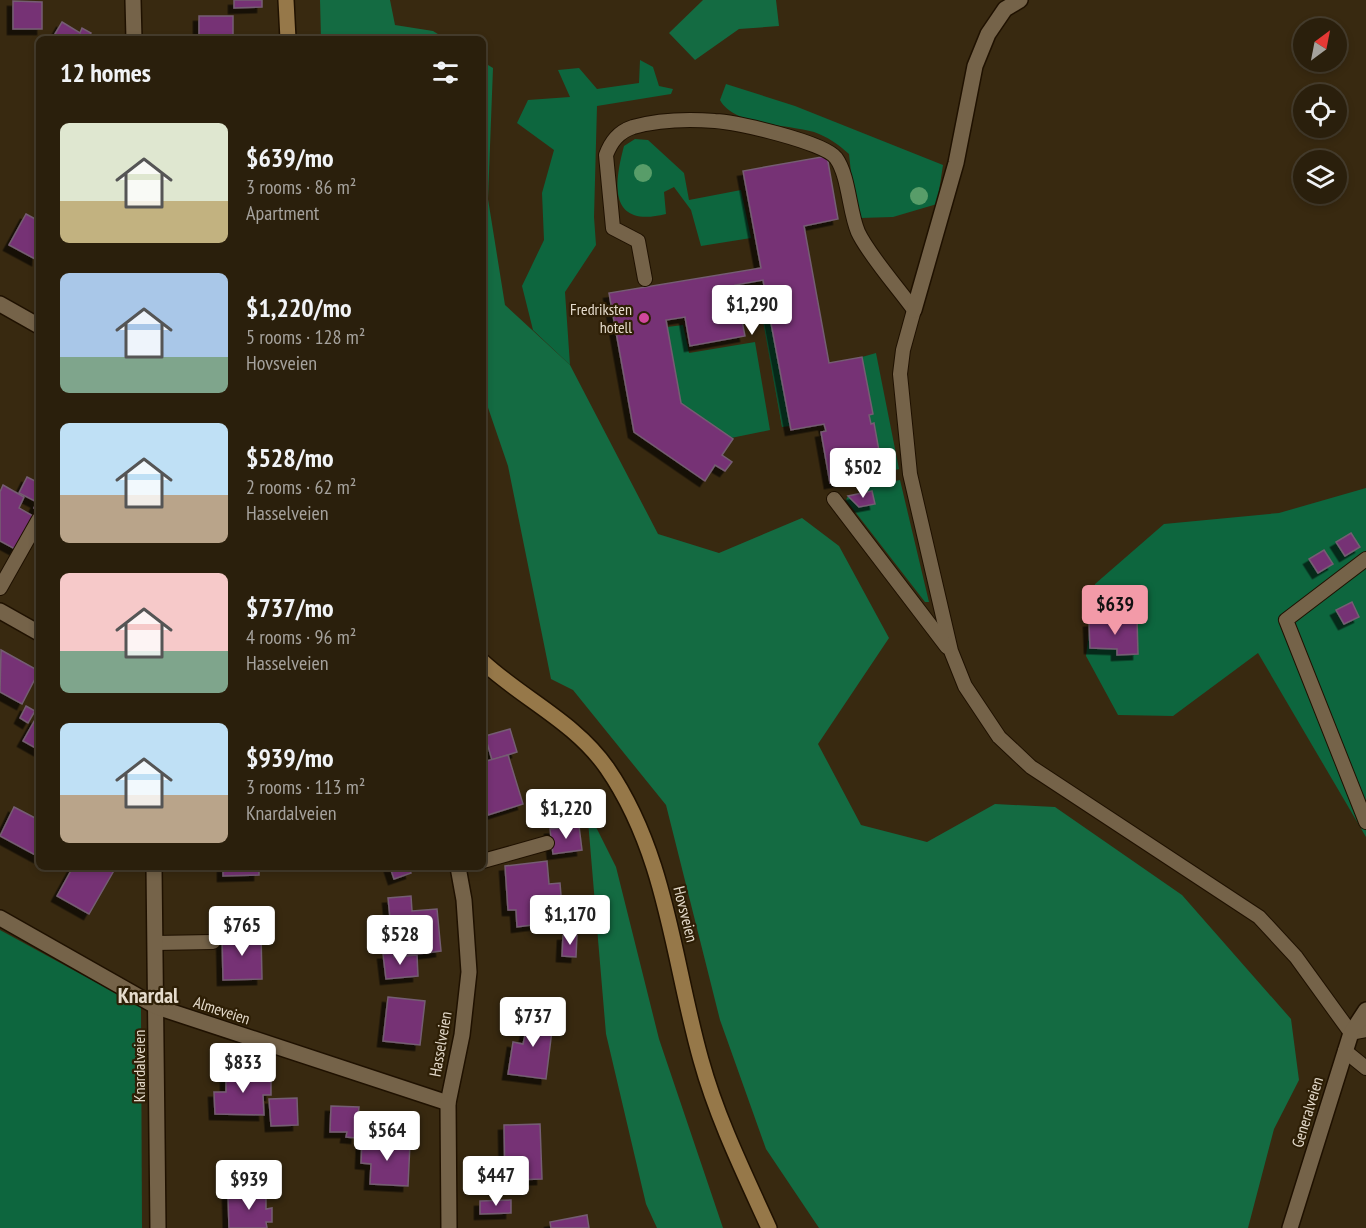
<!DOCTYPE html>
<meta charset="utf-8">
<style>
body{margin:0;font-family:"PT Sans Narrow",sans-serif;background:#362c1a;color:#f1f3f6;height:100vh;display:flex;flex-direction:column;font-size:22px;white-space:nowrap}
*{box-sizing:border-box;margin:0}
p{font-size:20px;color:#a5a29d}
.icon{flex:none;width:33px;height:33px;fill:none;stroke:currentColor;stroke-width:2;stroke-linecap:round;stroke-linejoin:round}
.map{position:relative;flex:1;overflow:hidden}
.panel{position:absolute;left:36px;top:36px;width:450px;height:834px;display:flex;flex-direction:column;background:#2a1f0c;border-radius:9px;box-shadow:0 3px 9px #0003,0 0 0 2px #463d2d}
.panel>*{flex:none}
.needle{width:39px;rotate:32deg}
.tools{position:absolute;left:1293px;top:18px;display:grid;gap:12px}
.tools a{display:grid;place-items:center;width:54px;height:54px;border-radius:50%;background:#2a1f0c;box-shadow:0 3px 9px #0003,0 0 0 2px #463d2d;font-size:30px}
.price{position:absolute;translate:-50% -51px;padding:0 14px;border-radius:6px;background:#fff;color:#222;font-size:20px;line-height:39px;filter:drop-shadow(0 2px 3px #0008)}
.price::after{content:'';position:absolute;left:50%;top:36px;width:18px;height:14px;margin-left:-9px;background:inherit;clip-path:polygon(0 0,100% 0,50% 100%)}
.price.current{background:#f39aa8;color:#111}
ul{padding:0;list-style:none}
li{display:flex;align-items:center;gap:18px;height:150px;padding:0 24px}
li span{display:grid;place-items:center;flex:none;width:168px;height:120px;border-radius:9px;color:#555}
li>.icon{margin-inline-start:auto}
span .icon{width:72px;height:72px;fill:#fffc;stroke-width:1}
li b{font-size:26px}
h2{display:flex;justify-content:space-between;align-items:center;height:72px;padding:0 24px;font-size:26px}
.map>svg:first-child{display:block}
.green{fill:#0d663e}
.forest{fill:#146b42}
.building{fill:#763274;stroke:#755d73;stroke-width:1.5;filter:url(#shadow)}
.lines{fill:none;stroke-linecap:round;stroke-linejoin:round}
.lane-casing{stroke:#1f1100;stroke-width:16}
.street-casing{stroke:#1f1100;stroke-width:18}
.secondary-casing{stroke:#1f1100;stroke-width:18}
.lane{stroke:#756349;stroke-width:14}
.street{stroke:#756349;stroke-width:15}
.secondary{stroke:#967849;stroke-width:15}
.tree{fill:#589d69}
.hotel-dot{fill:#d1479c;stroke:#2e1f06;stroke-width:2}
.labels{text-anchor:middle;stroke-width:4.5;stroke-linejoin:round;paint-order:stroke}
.poi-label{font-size:16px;fill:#e5dbcc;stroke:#2e1f06;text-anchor:end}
.street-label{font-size:16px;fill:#e5dbcc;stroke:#2e1f06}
.district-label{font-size:22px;font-weight:bold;fill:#e5dbcc;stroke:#2e1f06}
</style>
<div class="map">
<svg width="1366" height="1228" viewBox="0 0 1366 1228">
<defs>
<filter id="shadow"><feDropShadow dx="-5.5" dy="5.5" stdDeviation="0" flood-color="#0009"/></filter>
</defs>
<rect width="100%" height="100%" fill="#382910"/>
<g class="green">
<polygon points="640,60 653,67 659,86 673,89 671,94 597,106 594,217 596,245 565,292 570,365 533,330 522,286 544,240 542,193 554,150 517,123 528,100 570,97 558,70 579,68 597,89 639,83"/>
<path d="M726 84 795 106 943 165 937 204 893 217 860 218 854 200 849 154C838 144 828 137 814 132 788 124 734 126 720 100Z"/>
<path d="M635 139 648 140 684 173 689 200 741 190 751 238 701 246 691 210 674 187 664 192 666 214C610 228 613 187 624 146Z"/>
<polygon points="765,291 790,426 782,427 758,293"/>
<polygon points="683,325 689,353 755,342 770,430 731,438 681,403 667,327"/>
<polygon points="876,353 899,469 883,473 874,424 871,424 869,415 872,414 862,357"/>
<polygon points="900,480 929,602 925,602 846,500 848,496 859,507 875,504 872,491 865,492 865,487"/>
<polygon points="1366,488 1366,837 1258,653 1173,716 1118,715 1086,656 1095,584 1164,524 1279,513"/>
<polygon points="0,930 141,1007 142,1228 0,1228"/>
</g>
<g class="forest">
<polygon points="320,0 390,0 395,25 433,31 446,39 321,39"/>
<polygon points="703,0 776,0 779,26 739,29 695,60 669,33"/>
<polygon points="483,62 493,68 488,199 505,305 570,365 658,534 719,553 802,518 839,546 889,638 818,744 861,825 927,842 995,804 1055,807 1182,895 1291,1019 1299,1080 1274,1129 1248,1228 819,1228 766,1149 720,1020 666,805 573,690 551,679 508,466 483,393"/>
<polygon points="587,809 616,867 659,1039 723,1228 657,1228 646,1204 606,1034"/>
</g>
<g class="building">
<polygon points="234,0 262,0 262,7 234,8"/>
<polygon points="13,1 42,2 42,29 13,29"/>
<rect x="199" y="16" width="34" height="23"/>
<polygon points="62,22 80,33 82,28 91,33 88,38 91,39 52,39"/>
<polygon points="827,156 838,219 804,226 829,363 862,357 873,414 869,415 871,424 874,423 883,473 830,483 821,432 826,431 824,424 791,430 763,280 735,285 745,336 690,346 685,317 666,320 681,403 733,439 722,455 732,462 725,471 715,465 705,481 634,432 609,293 761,268 743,171"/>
<polygon points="26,214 39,221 37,260 9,245"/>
<polygon points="27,477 39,483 39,511 34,508 37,502 19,493"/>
<polygon points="3,485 24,497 19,508 33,516 15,549 0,541 0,492"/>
<polygon points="872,491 875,504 859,507 848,496"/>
<polygon points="1351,533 1360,547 1345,556 1336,542"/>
<polygon points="1324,550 1333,564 1318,573 1309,559"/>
<polygon points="1352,602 1359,617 1344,624 1336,610"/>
<polygon points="1137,618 1138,654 1117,655 1117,649 1090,648 1089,622"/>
<polygon points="1,650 39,671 22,704 0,692"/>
<polygon points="26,706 35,711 28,723 20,718"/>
<polygon points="36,718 39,719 39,750 23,741"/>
<polygon points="510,729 517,752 492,760 485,736"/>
<polygon points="508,755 523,804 488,815 487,808 483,808 483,762"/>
<polygon points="14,807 39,820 39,857 0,836"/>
<polygon points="579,826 582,850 553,854 550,829"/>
<polygon points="547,861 549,884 560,883 563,921 517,927 516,910 508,910 505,866"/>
<polygon points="73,867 116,867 89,914 57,896"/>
<polygon points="223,867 259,867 259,875 223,876"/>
<polygon points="390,867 409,867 411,873 394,879"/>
<polygon points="411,896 412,911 437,909 441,951 394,957 388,898"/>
<polygon points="222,934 261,934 262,979 223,980"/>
<polygon points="563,935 577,935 576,957 562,956"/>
<polygon points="393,953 394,957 417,955 418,976 386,979 383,954"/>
<polygon points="388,997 425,1001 420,1045 383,1041"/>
<polygon points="531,1010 554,1014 546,1079 508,1074 513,1042 523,1044"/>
<polygon points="263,1071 263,1075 271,1075 271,1095 263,1095 264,1115 215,1114 214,1092 226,1092 226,1072"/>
<polygon points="297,1098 298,1125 271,1126 269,1099"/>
<polygon points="331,1106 359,1107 356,1138 346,1137 347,1132 330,1132"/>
<polygon points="540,1124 542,1179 505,1180 504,1125"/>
<polygon points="362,1141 410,1143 408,1186 370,1184 371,1164 361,1163"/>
<polygon points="228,1193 266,1193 266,1209 272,1208 272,1222 266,1222 267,1228 229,1228"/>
<polygon points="511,1200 511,1213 480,1214 480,1201"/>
<polygon points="587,1215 589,1228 551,1228 550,1222"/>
</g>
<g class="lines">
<defs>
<g id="lane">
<path d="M645 279 638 241 613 228 606 155C611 142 618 132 633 127 658 120 689 119 715 121 736 122 824 142 836 158 849 176 849 211 858 232 868 254 899 289 914 310L903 350 900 374 910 474 951 651 965 686 999 737 1031 767 1259 917 1296 957 1351 1033 1366 1030"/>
<polyline points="834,499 947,647"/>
<polyline points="1366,559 1286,620 1366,822"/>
<polyline points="0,588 39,519"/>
<polyline points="483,861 547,843"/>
<polyline points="155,943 213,942"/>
<polyline points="1345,1051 1366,1068"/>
</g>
<g id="street">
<polyline points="133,0 134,39"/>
<polyline points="0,304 39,326"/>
<polyline points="914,310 956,163 975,66 988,34 1005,9 1020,0"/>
<polyline points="0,611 39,633"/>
<polyline points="154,867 158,1228"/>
<polyline points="0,918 157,1007 448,1103"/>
<polyline points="449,1228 448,1103 462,1035 469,972 464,900 458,867"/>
<polyline points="1290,1228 1351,1033 1366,1010"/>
</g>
<g id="secondary">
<polyline points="286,0 288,39"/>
<path d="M483 662C523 699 575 722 607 768 667 855 673 961 701 1060 717 1118 744 1173 769 1228"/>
</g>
</defs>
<use href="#lane" class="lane-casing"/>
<use href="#street" class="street-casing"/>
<use href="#secondary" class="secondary-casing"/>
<use href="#lane" class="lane"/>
<use href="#street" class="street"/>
<use href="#secondary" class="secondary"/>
</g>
<g class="tree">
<circle cx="643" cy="173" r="9"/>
<circle cx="919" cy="196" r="9"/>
</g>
<circle class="hotel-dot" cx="644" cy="318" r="6"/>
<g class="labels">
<g class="poi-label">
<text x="632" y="315">Fredriksten<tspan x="632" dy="18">hotell</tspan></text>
</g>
<g class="street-label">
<text transform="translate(686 914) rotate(76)" y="6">Hovsveien</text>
<text transform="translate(222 1010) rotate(18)" y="6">Almeveien</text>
<text transform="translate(440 1044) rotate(-80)" y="6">Hasselveien</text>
<text transform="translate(139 1066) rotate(-90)" y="6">Knardalveien</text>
<text transform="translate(1307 1112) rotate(-73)" y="6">Generalveien</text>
</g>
<g class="district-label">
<text x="148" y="1003">Knardal</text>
</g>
</g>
</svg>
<div class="tools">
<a><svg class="needle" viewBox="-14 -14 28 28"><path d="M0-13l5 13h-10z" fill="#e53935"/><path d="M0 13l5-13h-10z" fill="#a5a29d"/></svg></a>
<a><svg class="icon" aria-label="locate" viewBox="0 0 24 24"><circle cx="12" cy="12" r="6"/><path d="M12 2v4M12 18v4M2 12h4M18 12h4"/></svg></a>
<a><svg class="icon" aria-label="layers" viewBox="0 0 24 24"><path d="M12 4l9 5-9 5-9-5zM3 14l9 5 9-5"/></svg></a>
</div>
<b class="price" style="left:752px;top:336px">$1,290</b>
<b class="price" style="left:863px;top:499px">$502</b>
<b class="price current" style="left:1115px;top:636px">$639</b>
<b class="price" style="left:566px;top:840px">$1,220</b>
<b class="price" style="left:570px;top:946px">$1,170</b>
<b class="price" style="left:242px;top:957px">$765</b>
<b class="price" style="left:400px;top:966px">$528</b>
<b class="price" style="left:533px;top:1048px">$737</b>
<b class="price" style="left:243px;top:1094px">$833</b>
<b class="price" style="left:387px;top:1162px">$564</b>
<b class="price" style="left:496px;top:1207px">$447</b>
<b class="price" style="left:249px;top:1211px">$939</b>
<section class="panel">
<h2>12 homes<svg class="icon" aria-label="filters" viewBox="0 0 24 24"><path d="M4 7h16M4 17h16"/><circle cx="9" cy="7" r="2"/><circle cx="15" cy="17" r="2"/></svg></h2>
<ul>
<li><span style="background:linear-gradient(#dfe7d0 65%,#c2b280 0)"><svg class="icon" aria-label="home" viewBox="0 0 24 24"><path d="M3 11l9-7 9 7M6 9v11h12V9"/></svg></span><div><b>$639/mo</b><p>3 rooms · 86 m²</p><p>Apartment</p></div></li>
<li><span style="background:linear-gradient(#a9c7e8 70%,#7fa58c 0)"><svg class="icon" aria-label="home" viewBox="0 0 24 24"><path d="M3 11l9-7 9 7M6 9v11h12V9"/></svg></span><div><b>$1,220/mo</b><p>5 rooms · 128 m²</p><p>Hovsveien</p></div></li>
<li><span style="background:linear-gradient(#bfe0f5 60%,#b9a48a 0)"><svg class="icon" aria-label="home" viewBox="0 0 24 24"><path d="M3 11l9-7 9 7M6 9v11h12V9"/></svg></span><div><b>$528/mo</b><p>2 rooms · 62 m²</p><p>Hasselveien</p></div></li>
<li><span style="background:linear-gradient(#f6c9c9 65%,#7fa58c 0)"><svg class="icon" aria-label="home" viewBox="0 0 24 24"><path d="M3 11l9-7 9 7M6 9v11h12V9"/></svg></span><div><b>$737/mo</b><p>4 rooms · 96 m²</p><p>Hasselveien</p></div></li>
<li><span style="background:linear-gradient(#bfe0f5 60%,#b9a48a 0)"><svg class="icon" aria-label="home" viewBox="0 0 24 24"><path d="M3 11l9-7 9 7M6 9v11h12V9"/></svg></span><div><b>$939/mo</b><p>3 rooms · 113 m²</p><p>Knardalveien</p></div></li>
</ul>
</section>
</div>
